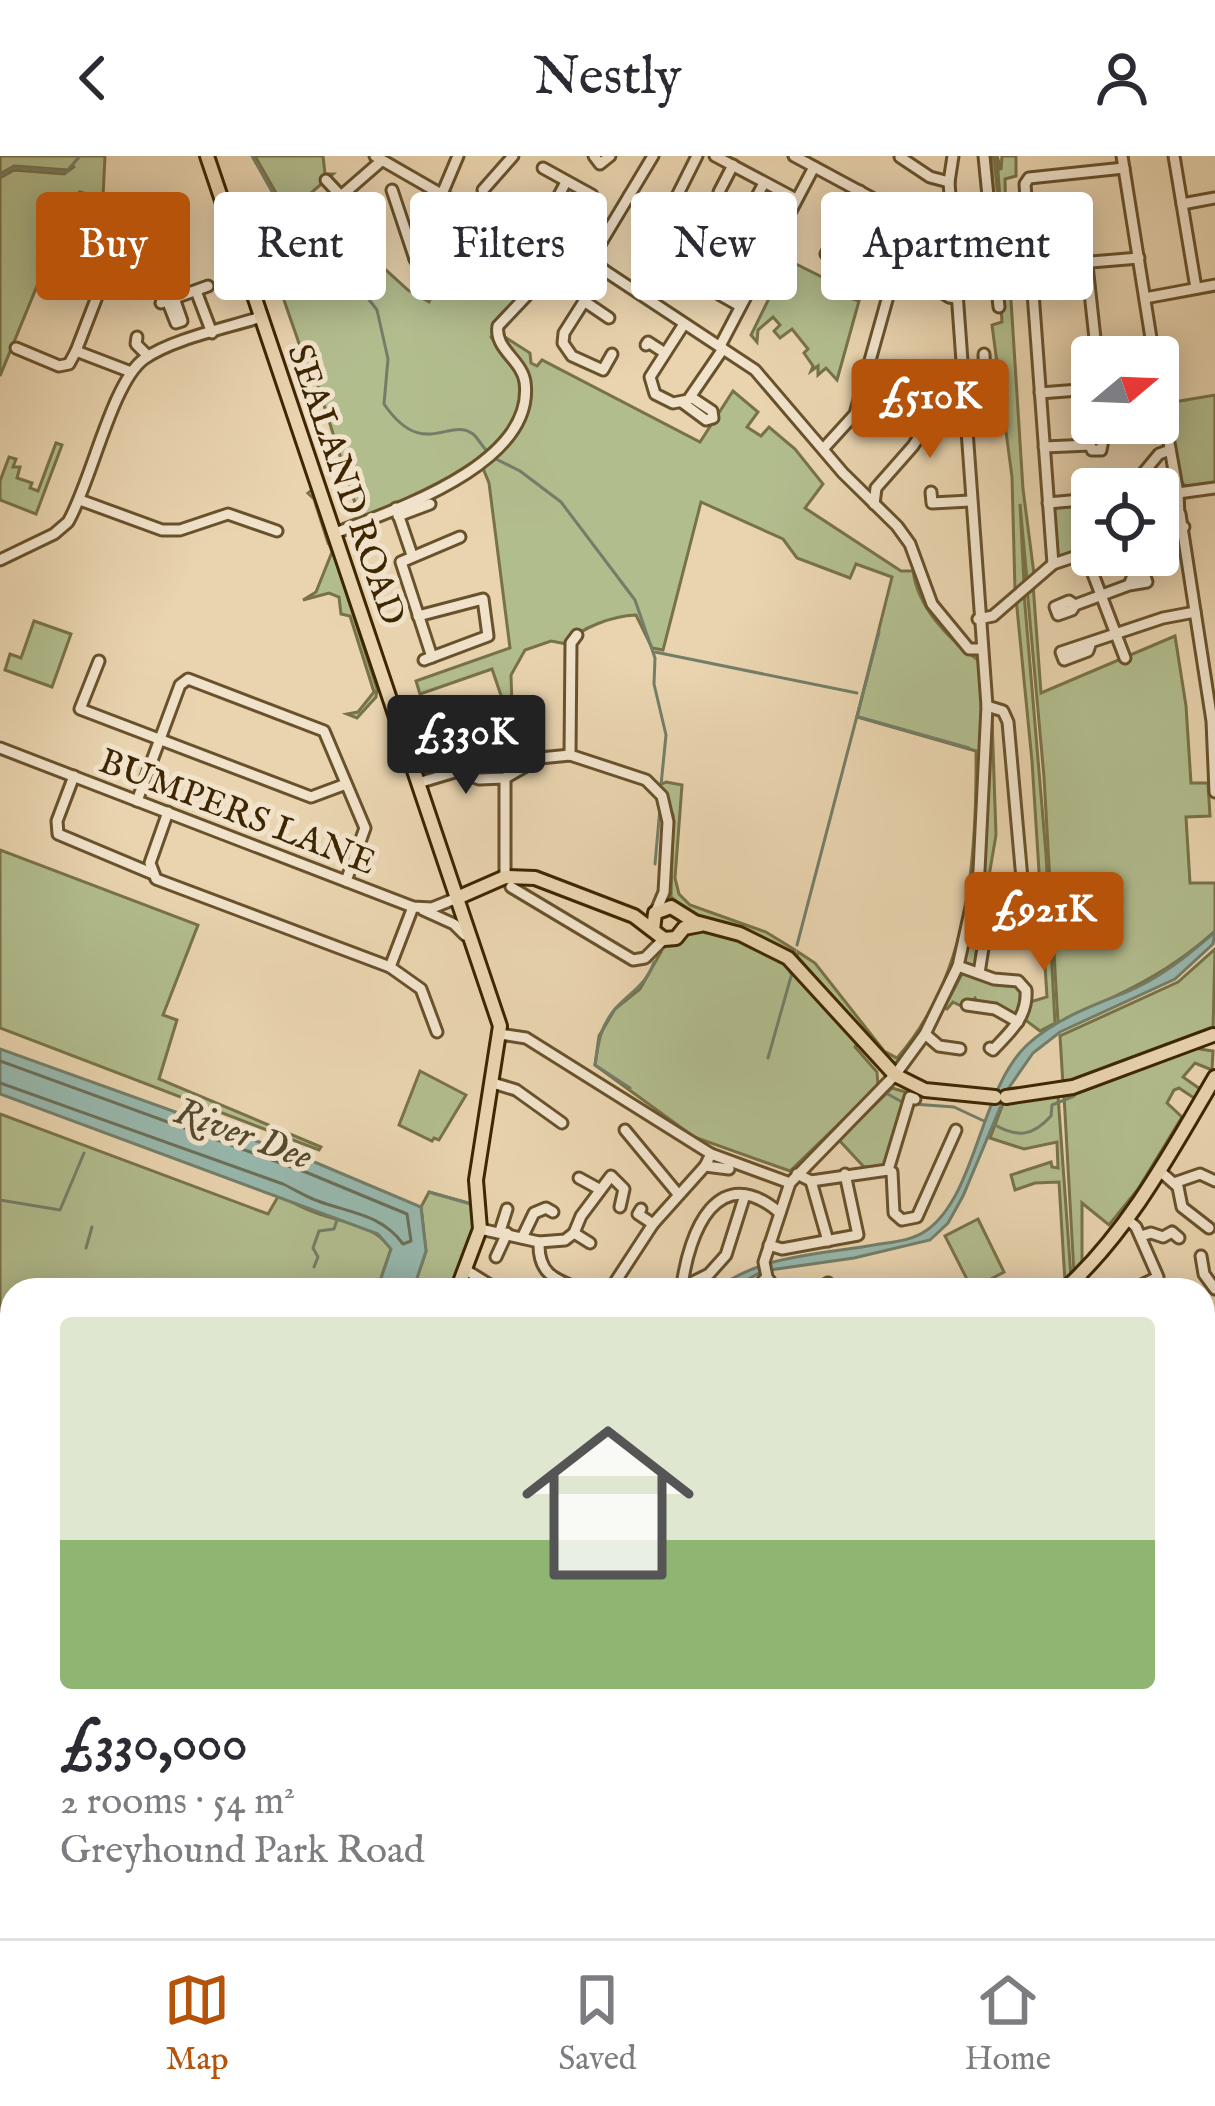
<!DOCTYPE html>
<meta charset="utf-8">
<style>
body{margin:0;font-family:"IM FELL English",serif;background:#f7f7f7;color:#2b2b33;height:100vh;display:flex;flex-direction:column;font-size:45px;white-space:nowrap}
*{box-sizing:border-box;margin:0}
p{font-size:39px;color:#7c7c81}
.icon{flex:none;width:66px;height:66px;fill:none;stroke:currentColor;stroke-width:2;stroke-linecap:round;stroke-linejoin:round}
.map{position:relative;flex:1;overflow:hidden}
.details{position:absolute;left:0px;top:1122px;width:1215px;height:660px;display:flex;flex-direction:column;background:#fff;border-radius:36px 36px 0 0;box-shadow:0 6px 30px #0003}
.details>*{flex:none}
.top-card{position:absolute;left:36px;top:36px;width:1143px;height:108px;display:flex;gap:24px}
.needle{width:78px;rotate:71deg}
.buttons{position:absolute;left:1071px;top:180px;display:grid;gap:24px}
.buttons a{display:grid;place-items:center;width:108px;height:108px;border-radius:12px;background:#fff;box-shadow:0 6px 30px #0003;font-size:60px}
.price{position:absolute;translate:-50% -102px;padding:0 27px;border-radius:12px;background:#b45309;color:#fff;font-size:39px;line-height:78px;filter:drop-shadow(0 3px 6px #0008)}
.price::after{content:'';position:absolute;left:50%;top:72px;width:36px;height:27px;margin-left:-18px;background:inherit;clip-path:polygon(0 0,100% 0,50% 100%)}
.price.current{background:#222;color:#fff}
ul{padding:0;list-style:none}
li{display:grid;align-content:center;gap:24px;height:636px;padding:0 60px}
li+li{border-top:3px solid #e1e1e2}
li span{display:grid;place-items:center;height:372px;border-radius:12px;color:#555}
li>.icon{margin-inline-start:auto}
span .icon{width:216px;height:216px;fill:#fffc;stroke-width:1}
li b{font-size:51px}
.pill{padding:0 42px;border-radius:12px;background:#fff;box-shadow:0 6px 30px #0003;font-size:42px;line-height:108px}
.pill.current{background:#b45309;color:#fff}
header{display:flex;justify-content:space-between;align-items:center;height:156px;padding:0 60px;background:#fff;font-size:54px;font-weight:600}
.tab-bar{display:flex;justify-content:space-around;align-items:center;height:168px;border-top:3px solid #e1e1e2;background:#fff;font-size:33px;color:#7c7c81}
.tab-bar a{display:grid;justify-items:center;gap:6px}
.tab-bar .current{color:#b45309}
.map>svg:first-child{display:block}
.green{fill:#b2bd8e;stroke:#787248;stroke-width:3}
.water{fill:#97b8ae;stroke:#737e69;stroke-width:3}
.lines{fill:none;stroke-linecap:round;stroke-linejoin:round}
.shore{stroke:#6a6f58;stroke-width:3}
.stream{stroke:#737e69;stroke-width:3}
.minor-tunnel{stroke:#c7b18c;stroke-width:9;stroke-dasharray:9 4.5;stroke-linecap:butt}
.minor-casing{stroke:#68522c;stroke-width:15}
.major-casing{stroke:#3d2601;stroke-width:18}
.highway-casing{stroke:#3d2601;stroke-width:21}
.minor{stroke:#f1e3cb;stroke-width:9}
.major{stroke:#e9d4af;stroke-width:12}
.highway{stroke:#e9d4af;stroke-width:15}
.rail-casing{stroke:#3d2601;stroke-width:8}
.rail{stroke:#f1e3cb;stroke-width:3;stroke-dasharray:9;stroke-linecap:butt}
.labels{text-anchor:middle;stroke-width:10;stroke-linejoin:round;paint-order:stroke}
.street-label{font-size:36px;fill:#3d2601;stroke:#f1e3cb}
.water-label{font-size:39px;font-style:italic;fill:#544a2c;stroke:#f1e3cb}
</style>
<header><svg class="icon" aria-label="back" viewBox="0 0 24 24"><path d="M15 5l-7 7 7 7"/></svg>Nestly<svg class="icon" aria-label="person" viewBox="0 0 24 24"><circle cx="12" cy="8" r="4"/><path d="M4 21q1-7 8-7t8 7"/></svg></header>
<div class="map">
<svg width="1215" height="1782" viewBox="0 0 1215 1782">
<rect width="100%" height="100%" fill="#e9d4af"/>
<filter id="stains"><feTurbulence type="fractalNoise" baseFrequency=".00167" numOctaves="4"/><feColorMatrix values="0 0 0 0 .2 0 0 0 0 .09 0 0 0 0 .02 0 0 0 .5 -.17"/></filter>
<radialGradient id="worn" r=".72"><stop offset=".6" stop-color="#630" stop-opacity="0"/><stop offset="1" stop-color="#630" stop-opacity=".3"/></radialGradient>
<g class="green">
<polygon points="0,0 105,0 103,41 166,65 140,78 148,58 80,36 74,40 0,220 0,22 14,14 64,18 75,10 68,14 14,10 0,18"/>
<path d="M255 0H323L325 18H333L312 36 327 50 331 64 408 134 429 146 433 138 420 109 422 102 478 82 485 66 520 81 510 103 488 92 485 97 488 105 499 101 539 121 491 181C500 195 517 212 520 228 532 299 414 345 360 363L318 230 302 196 276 121 303 110 319 90 297 74Z"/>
<polygon points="991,0 994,0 1004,103 997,0 1001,14 1002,0 1016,0 1016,20 1005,23 1006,66 1023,333 1034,418 1027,424 1020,348 1024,428 1015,434 1012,321 992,169 1002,166"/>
<polygon points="788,104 850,135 848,141 859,145 837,224 826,212 818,219 818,210 811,215 813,210 804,197 808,193 792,173 780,182 774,175 780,169 773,161 758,174 757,186 751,179"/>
<path d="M512 162 502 174 505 181 530 197 531 207 537 210 542 204 700 286 733 235 758 256 747 271 761 280 769 271 795 293 823 328 805 352 901 415H913C918 452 949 484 978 504L985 545 978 701 954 811 928 865 899 907H889L797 800 798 796 815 807 884 895 897 902C970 819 977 700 976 595L857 561 892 421 856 408 850 422 797 402 783 383 701 346 663 494 652 492 636 459C614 460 580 471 567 488L551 485 525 494 511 519 513 582H508L509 563 492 513 420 538 416 525 510 492 489 327 482 310C511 286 523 268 530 231L498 180 504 166Z"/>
<polygon points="1215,239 1215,326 1187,330 1180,327 1168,247"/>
<polygon points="56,287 62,289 36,358 0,344 0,325 9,301 16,303 13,311 20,311 17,322 32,327 30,332 38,335"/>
<polygon points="313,333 377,533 376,541 357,562 347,558 358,556 374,536 350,460 341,458 339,441 329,437 303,444 316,436 332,396 329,388 332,386 328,387 314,343 308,337"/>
<polygon points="1092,345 1092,390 1062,401 1057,399 1052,352 1058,347"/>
<path d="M1033 428 1041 537 1175 480 1186 550 1191 627H1208L1210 660 1186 661 1190 727H1215V775C1165 820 1119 839 1058 867L1044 621 1027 432Z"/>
<polygon points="1024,438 1046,698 1055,867 1040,875 1024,863 1030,846 1047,841 1032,605 1016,442"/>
<polygon points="34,465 71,478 52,531 5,514 10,498 21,502"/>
<polygon points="992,562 996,679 981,767 981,802 974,812 963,805 984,711 987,590"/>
<polygon points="666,626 682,629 675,722 679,738 690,749 766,776 795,794 794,798 753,778 699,765 671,741 673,659 659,629"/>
<polygon points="0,694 198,769 163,859 177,864 159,923 321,991 319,994 0,872"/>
<path d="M697 775C733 778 762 790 790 811V816L797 817 858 887 855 891 877 916 878 930 790 1015 694 981 595 909 599 880 615 853 640 833 661 796 659 792Z"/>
<polygon points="1215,793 1213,875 1063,929 1060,880 1178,826"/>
<polygon points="964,814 1016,827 1025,835 1017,861 979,848 975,842 965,852 953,846 947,853 944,852"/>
<polygon points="1193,892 1213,895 1212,914 1195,907 1183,921 1200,933 1194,942 1179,932 1174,934 1167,947 1182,961 1138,1033 1109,1069 1082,1047 1082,1109 1074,1118 1064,939"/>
<polygon points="420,915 466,939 439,984 434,982 432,985 399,969"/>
<polygon points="892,932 909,937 888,1010 864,1011 839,984"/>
<polygon points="1058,940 1071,1121 1065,1126 1059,1026 1035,1027 1015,1034 1011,1019 1051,1006 1052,1011 1058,1012 1057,986 1024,993 990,982 1004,945"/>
<path d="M0 958 268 1058 279 1039C290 1045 302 1052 314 1056 341 1067 374 1067 391 1093L377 1134H12V1225H0Z"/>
<polygon points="429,1036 472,1048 477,1063 454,1134 413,1134 426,1095 421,1051"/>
<polygon points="978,1063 1004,1116 972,1133 945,1080"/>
<polygon points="0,1279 12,1284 12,1664 0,1661"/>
</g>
<g class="water">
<path d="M1215 776 1213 788 1175 823 1060 876 1033 897 1008 933 963 1040 948 1067 930 1084 854 1102 763 1115 729 1134H716C758 1099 822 1098 874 1089 892 1086 912 1085 927 1074 977 1038 980 933 1027 889 1054 864 1091 850 1124 837 1158 824 1187 800 1215 776Z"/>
<polygon points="0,893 312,1005 421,1051 426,1095 413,1134 377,1134 391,1093 378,1078 0,938"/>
</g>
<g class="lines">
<path class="shore" d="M0 905 308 1017 407 1058 411 1085 403 1088C381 1058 350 1057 318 1045 306 1041 294 1033 283 1028L0 927"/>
<g class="stream">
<path d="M252 0 293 73 353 123 377 154 388 203 384 248C423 305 449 260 473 278 478 282 481 289 486 294"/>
<polyline points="0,20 13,11 66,16 80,0"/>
<polyline points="438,128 445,111"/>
<polyline points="494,302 520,315 561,346 635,444 655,502 654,528 666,579 661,629"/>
<polyline points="655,496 857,537"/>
<polyline points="859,561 969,592"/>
<polyline points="655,708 660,652"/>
<polyline points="797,789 879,476"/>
<polyline points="768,902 792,817"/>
<path d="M630 932 595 909C598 888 601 868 616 852 632 835 646 829 654 806"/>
<polyline points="884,936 904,947"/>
<polyline points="913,948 954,951 984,965"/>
<path d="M995 969C1018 982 1033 980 1051 960L1052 949 1074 940"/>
<polyline points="429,1036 471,1048"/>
<polyline points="0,1044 60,1054 84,997"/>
<polyline points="86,1092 92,1071"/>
<polyline points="314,1111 318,1101 313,1092 319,1075 334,1073 337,1064"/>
</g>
<polyline class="minor-tunnel" points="975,1770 976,1772"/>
<defs>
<g id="minor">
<polyline points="375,0 448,42 590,105 755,214 843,317 897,370 910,388 932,448 969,493 982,493"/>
<polyline points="594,0 600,8 610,0"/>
<polyline points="697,0 648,98 740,150"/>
<polyline points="715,0 796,43"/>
<polyline points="794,0 872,42 885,66 897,108 949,141 956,142"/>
<polyline points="984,0 999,151"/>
<polyline points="1122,0 1154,201"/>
<polyline points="1174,0 1196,132"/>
<polyline points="900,1 930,21 949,26"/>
<polyline points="543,12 592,39"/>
<polyline points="326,24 341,40"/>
<polyline points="392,34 415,103 433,134"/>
<polyline points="483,34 513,0"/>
<polyline points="719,36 733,9"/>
<polyline points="442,38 458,0"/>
<polyline points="629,40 666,59"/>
<polyline points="1182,48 1215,42"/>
<polyline points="350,50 341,40 380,6"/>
<polyline points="548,60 575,71"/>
<polyline points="536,83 566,26"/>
<polyline points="117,89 76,195 131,216"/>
<polyline points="826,98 860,35"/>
<polyline points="415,103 470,81 487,60"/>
<polyline points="590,105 653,0"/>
<polyline points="1087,109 1097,201"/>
<polyline points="1031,111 1139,102"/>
<polyline points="604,114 564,177 563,187 572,200 603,214 612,198"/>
<polyline points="677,116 695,80"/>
<polyline points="708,132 764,27"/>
<polyline points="196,135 212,177"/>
<polyline points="1145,142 1215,129"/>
<polyline points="167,144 176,167 182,165 174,142"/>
<polyline points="584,145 609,162"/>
<polyline points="161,147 208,130"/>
<polyline points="684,168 650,221 655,238 673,247 688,244 723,193"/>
<polyline points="137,181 136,188 148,200"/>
<polyline points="646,189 648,186 665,197"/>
<polyline points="720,190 814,11"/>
<polyline points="16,192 59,210 69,208 76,195"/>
<polyline points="984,198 985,223"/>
<polyline points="1158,225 1178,337 1179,361"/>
<polyline points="1040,237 1092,233"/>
<polyline points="949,243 955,211 960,209"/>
<polyline points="683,247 706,264 713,262 712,255 691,241"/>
<polyline points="1144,267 1155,275 1167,274"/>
<polyline points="1044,291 1090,289 1092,294 1101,294 1103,284 1091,283 1090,289"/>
<polyline points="824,292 855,258 897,108"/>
<polyline points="1130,333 1159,298 1170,294"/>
<polyline points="931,336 932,347 970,345"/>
<polyline points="1178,337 1215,332"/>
<polyline points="80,344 162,374 180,374 228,358 277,375"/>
<polyline points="1048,347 1092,343"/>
<polyline points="874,348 876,332 913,290 941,247 963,242"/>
<polyline points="396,352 412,399"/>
<polyline points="1180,358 1212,565 1215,636"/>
<polyline points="398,360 430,348"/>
<polyline points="1158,376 1184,371"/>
<path d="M335 377C394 354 536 308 525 226 522 204 494 193 498 170L567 97"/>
<polyline points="1085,397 1125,502"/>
<path d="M0 404 54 378 68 366C91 327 112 226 144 203 172 183 227 172 261 161"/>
<polyline points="1053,408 1025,28 1029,22 1124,12"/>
<polyline points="1075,449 1072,454 1058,459 1055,451 1069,445 1075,449 1129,429 1132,422 1144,418 1147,426 1129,429"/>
<polyline points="418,460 483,443 488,480 424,504"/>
<polyline points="978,463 993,460 1053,408 1092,395"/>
<polyline points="1090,489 1088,495 1064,504 1061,496 1163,462 1195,456"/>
<polyline points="432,501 401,406 460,381"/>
<polyline points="99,505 80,553 311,641 346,628"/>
<polyline points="0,592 413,751 432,752 457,742"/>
<polyline points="570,599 571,487 577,479"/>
<polyline points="74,620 57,665 58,678 151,717"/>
<polyline points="505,622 505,721"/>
<polyline points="418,627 458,615 479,623 505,622 540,602 570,599 646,624 662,640 668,666 664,736 656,755"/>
<polyline points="137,645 180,529 188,523 324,575 365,672 346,725"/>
<polyline points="168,656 150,707 156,723 390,811"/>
<polyline points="511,731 633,804 645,802 664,783"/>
<polyline points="413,751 390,811 421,833 437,876"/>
<polyline points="423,754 454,768 465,779"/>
<polyline points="984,787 1026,784"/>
<path d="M958 810 994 823 1018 825 1026 834C1028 861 1010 876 993 894L990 892"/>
<polyline points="979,817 990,748 994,742 1017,734 1022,723 1008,566 1003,555 987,550"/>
<polyline points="967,849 995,853 1018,866"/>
<polyline points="500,878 526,882 711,998 790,1027"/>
<polyline points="925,878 939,890 960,893"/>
<polyline points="493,927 516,934 562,967"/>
<polyline points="625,974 678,1038"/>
<polyline points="705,1010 729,1013"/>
<polyline points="888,1014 892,1016 894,1057 902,1064 917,1061 956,974"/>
<polyline points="1161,1016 1178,1031 1182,1051 1209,1072"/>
<polyline points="797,1018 811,1025 888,1014 910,941 915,943"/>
<polyline points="579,1022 599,1033"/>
<polyline points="811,1025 828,1085"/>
<polyline points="1174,1027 1200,1018 1215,1025"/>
<polyline points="641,1053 638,1058 653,1068"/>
<polyline points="1126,1062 1136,1071 1158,1121 1131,1134"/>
<polyline points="480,1073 539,1086 565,1084 574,1077 581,1060 611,1020 624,1033 620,1051"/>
<polyline points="500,1075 507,1053"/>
<polyline points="574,1077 590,1087"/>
<polyline points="1141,1080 1151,1077 1163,1081 1172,1076 1179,1082"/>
<polyline points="522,1082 534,1057 546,1052 553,1056"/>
<path d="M539 1086C538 1118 554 1123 582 1134"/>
<polyline points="769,1089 782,1093 858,1079 845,1018"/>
<polyline points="1201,1100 1204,1118 1215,1133"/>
<polyline points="496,1101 507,1077"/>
<polyline points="466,1114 498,1134"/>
<polyline points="1080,1120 1086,1134"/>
<path d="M682 1130C689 1077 717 1003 780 1057"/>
<polyline points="610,1134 653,1068 705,1010 711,998"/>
<polyline points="677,1134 709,1118 726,1099 745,1039"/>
<polyline points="754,1134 767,1121"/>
<polyline points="776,1134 767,1121 764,1106 790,1027 895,919 925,878 958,810 979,715 987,550 949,26 953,0"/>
<polyline points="818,1134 828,1127"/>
<polyline points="1203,1173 1215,1180"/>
<polyline points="1203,1199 1215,1201"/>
<polyline points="1206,1234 1215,1268"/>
<polyline points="1203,1348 1215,1357"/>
<polyline points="1210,1404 1215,1401"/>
<polyline points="1203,1434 1215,1428"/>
<polyline points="1203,1496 1215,1487"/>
<polyline points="1203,1574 1215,1566"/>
<polyline points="1203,1649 1215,1660"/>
<polyline points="1203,1730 1215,1720"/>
<polyline points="0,1755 12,1715"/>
<polyline points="1203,1767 1215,1756"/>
<polyline points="179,1770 189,1782"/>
<polyline points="681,1770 697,1778"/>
<polyline points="911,1777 926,1782"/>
<polyline points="880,1778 885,1782"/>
<polyline points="154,1782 163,1770"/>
<polyline points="258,1782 274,1770"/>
<polyline points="669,1782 671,1770"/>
<polyline points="955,1782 964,1770"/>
<polyline points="975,1782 985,1770"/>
<polyline points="1186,1782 1199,1770"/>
</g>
<g id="major">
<polyline points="207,0 500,870 476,1024 480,1073 457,1134"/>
<polyline points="457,742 505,721 535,722 634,760 664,783 676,782 684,772 700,769"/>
<polyline points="653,774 655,757 671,751 695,766 740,778 788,802 895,919 925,934 995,941"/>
<polyline points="1006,941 1073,931 1213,879"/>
<path d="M1064 1134C1129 1075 1171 996 1215 921"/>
</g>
<g id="highway">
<polyline points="1203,1303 1215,1298"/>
<polyline points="0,1667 12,1670"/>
<polyline points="294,1770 305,1782"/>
<polyline points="749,1770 777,1779"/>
<polyline points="769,1770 806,1782"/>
<polyline points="711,1777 724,1780 740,1770"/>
</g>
</defs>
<use href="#minor" class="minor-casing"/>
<use href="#major" class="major-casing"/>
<use href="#highway" class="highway-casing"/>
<use href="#minor" class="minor"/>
<use href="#major" class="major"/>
<use href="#highway" class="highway"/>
<defs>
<g id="rail">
<polyline points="0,1270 12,1274"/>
<polyline points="1203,1626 1215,1614"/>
<polyline points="1031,1782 1035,1770"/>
</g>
</defs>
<use href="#rail" class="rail-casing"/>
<use href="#rail" class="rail"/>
</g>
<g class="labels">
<g class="street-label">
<text transform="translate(348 328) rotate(71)" y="13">SEALAND ROAD</text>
<text transform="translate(238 654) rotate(21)" y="13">BUMPERS LANE</text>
</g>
<g class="water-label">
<text transform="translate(244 976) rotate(20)" y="14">River Dee</text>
</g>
</g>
<rect width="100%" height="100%" filter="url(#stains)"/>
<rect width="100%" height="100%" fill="url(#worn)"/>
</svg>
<div class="buttons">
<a><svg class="needle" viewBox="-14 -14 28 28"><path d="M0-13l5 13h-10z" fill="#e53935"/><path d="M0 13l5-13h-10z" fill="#7c7c81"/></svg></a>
<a><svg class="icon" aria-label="locate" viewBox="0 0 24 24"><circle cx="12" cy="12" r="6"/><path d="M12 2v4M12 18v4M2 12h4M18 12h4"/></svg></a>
</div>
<b class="price" style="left:930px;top:305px">£510K</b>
<b class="price current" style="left:466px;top:641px">£330K</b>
<b class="price" style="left:1044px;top:818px">£921K</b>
<div class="top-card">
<a class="pill current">Buy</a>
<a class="pill">Rent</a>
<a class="pill">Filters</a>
<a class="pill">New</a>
<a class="pill">Apartment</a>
</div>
<section class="details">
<ul>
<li><span style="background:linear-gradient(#dfe7d0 60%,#8fb573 0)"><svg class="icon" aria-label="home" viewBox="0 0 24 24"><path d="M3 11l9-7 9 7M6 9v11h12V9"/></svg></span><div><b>£330,000</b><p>2 rooms · 54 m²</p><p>Greyhound Park Road</p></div></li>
</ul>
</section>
</div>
<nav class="tab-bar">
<a class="current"><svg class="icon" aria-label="map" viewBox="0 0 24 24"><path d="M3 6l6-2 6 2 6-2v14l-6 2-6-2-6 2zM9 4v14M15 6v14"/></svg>Map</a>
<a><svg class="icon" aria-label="saved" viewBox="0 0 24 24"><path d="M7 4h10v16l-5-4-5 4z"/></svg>Saved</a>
<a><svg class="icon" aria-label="home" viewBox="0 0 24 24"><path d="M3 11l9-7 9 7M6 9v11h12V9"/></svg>Home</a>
</nav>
